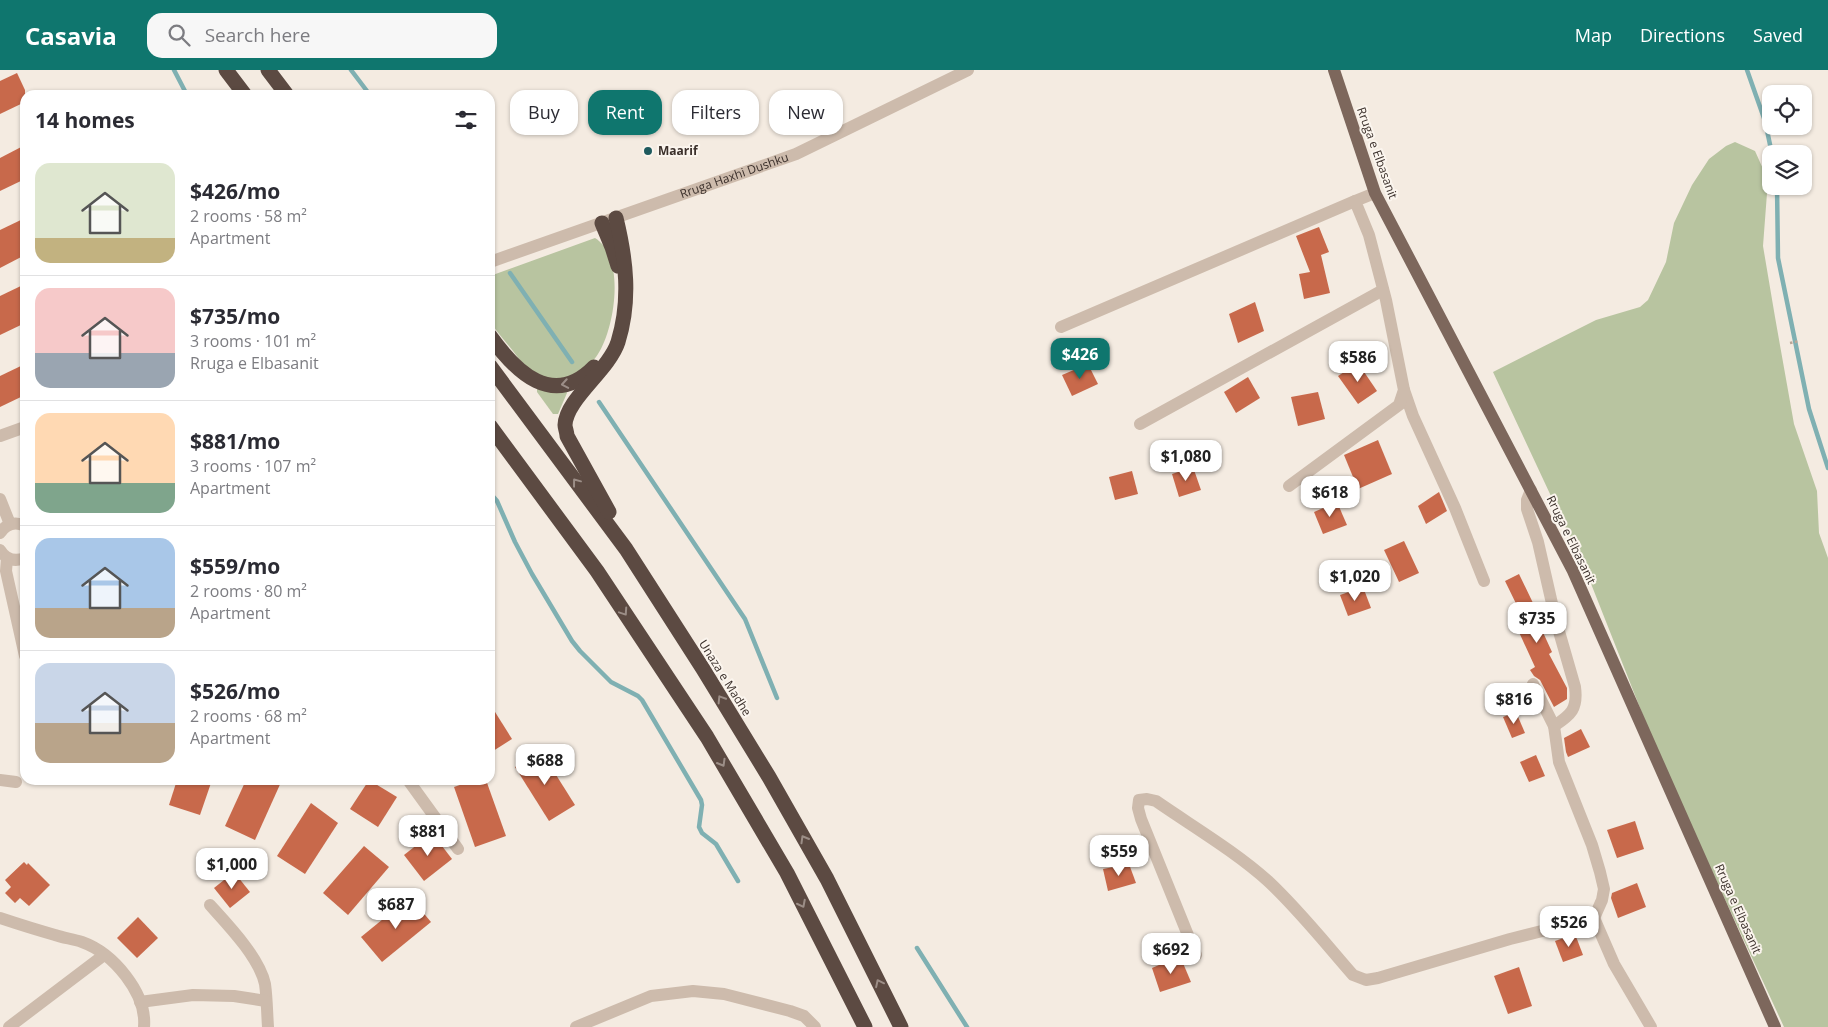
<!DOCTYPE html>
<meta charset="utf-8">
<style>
body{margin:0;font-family:"Open Sans",sans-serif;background:#f7f7f7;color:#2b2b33;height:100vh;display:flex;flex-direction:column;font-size:19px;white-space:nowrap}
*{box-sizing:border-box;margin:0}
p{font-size:16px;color:#7c7c81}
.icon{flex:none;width:28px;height:28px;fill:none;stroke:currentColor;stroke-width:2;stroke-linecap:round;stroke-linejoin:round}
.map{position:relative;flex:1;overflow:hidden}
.details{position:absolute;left:20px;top:20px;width:475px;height:695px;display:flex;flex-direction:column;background:#fff;border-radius:15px;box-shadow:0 1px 4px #0004}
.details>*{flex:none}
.hud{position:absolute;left:510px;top:20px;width:475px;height:45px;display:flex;gap:10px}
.tools{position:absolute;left:1762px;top:15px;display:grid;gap:10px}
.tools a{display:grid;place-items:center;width:50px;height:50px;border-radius:10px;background:#fff;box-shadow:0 1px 4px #0004;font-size:25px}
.price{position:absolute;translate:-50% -42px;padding:0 11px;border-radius:10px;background:#fff;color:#222;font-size:16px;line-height:32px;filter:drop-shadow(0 1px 2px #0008)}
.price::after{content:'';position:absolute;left:50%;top:30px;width:15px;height:11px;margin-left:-8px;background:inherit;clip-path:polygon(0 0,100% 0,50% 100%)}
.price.active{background:#0f766e;color:#fff}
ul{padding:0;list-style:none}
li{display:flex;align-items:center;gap:15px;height:125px;padding:0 15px}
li+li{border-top:1px solid #e1e1e2}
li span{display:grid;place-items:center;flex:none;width:140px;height:100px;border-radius:15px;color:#555}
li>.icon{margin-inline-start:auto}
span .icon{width:60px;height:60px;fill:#fffc;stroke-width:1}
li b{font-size:21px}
h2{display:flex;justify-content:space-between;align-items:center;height:60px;padding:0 15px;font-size:21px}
.tag{padding:0 18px;border-radius:15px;background:#fff;box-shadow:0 1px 4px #0004;font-size:18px;line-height:45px}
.tag.active{background:#0f766e;color:#fff}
header{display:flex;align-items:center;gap:30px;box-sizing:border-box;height:70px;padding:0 25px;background:#0f766e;color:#fff}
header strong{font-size:24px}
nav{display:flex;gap:28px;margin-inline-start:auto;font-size:18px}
.search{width:350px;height:45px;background:#f7f7f7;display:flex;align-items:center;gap:12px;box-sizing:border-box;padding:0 18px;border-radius:15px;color:#7c7c81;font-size:19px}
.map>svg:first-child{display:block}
.green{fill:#b8c4a0}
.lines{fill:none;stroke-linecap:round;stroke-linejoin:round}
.stream{stroke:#7fb0b2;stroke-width:4.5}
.building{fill:#c8694b}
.path{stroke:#b9a596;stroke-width:2.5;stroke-dasharray:2.5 2.5;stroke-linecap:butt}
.minor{stroke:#cdbbac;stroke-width:12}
.major{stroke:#7d675c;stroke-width:12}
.highway{stroke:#5c4a42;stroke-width:15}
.oneway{stroke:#9c8e87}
.poi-dot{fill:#1f5a5e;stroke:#fbf5ee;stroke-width:2}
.labels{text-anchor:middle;stroke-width:4;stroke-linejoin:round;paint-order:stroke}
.poi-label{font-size:12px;font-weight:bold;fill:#3b302b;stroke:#fbf5ee;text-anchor:start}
.street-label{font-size:12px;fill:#3b302b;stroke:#fbf5ee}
</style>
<header>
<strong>Casavia</strong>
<div class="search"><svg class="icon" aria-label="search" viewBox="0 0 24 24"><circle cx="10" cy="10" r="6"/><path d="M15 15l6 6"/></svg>Search here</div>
<nav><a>Map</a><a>Directions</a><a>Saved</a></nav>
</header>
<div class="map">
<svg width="1828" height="957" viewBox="0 0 1828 957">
<rect width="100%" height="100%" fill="#f4ebe1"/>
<g class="green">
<polygon points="1735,72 1755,81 1768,110 1763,176 1775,247 1794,354 1817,421 1819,463 1828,488 1828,957 1784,957 1661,691 1586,501 1493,302 1596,250 1640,237 1648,230 1666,192 1674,153 1692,115 1709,89 1726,76"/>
<path d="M595 168C626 187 615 258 598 284 588 301 561 314 542 307 533 303 522 293 516 285 509 275 496 262 491 252 488 245 490 215 490 206Z"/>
<polygon points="537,319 566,320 567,323 558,344 553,344 537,322"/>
</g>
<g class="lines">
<g class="stream">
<polyline points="174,0 187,25"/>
<polyline points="351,0 370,25"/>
<polyline points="1747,0 1765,51 1772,84"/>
<polyline points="1777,116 1778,188 1809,339 1828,398"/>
<polyline points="510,203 572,292"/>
<polyline points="599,332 745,549 777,628"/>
<polyline points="490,423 497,431 515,472 532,504 572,571 580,581 611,612 638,626 642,630 701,730 702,735 699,757 702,763 716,774 738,811"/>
<polyline points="917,878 967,957"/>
</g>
</g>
<g class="building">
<polygon points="17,3 25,20 25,32 0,44 0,11"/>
<polygon points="817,24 827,43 789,64 778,44"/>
<polygon points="25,75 25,109 0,121 0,88"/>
<polygon points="25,148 25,185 0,198 0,160"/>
<polygon points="1319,157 1329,182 1321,185 1330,223 1304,229 1299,204 1310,202 1296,166"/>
<polygon points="25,214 25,253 0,265 0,226"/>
<polygon points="1255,232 1264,261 1238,273 1229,244"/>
<polygon points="1358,293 1377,321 1358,334 1338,306"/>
<polygon points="25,294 25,325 0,337 0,306"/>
<polygon points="1088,294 1098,314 1072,326 1062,305"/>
<polygon points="1248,307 1260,328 1236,343 1224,322"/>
<polygon points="1318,322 1325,349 1298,356 1291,327"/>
<polygon points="1378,370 1392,404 1358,419 1344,385"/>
<polygon points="1193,397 1201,420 1179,427 1172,404"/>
<polygon points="1132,401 1138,424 1115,430 1109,407"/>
<polygon points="1439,422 1447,441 1426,454 1418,436"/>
<polygon points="1337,432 1347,455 1323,464 1314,442"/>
<polygon points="1404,471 1419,503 1399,512 1384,480"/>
<polygon points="1519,504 1533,533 1530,534 1552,582 1549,584 1567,618 1567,629 1554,637 1540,610 1534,606 1530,600 1535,597 1518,560 1527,556 1505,511"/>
<polygon points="1363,517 1371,538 1348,546 1340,525"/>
<polygon points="490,634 512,669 490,683"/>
<polygon points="1516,642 1525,663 1512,668 1503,647"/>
<polygon points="1581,659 1590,677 1568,687 1566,682 1564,668"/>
<polygon points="541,681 575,735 549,751 515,697"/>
<polygon points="1536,685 1545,706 1529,712 1520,692"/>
<polygon points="177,710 212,710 200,745 169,735"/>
<polygon points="246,710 282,710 255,770 225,756"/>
<polygon points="369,710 397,727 378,757 350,739"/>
<polygon points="474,710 486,710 506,766 475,777 454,717"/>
<polygon points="311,733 338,753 305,804 277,786"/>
<polygon points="1635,751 1644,779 1617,788 1607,760"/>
<polygon points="432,763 452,789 424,811 404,785"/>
<polygon points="364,776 389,797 348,845 323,823"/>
<polygon points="24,792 27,795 28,793 50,815 29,836 20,828 15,833 5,823 11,817 5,810"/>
<polygon points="1129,794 1136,813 1108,821 1103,799"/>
<polygon points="234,802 250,822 230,838 214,818"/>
<polygon points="1637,813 1646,837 1618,848 1611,828 1612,823"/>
<polygon points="410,827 431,852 382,892 361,867"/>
<polygon points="138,847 158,868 137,888 117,868"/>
<polygon points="1575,864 1583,885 1563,892 1555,871"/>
<polygon points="1180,886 1191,912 1160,922 1152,898"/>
<polygon points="1519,897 1532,936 1508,944 1494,906"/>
</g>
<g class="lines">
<polyline class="path" points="1790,273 1799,271"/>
<g class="minor">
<path id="s1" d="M490 192 796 84 968 0"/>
<polyline points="1061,257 1355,131"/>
<polyline points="1404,320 1413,346 1455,438 1484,511"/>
<polyline points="1140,354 1383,220"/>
<polyline points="0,366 25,357"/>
<polyline points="1289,416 1399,335 1404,320 1386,230 1369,165 1355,131 1375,123"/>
<path d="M1531 420 1527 430V439L1538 472 1556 551 1575 617C1578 639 1571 645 1554 656"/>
<polyline points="0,429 10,454"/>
<path d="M0 463C6 454 15 451 25 456"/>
<path d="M0 480C6 490 15 492 25 488"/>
<polyline points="7,488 6,501 25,586"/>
<polyline points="0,710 16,712"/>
<polyline points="408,710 458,779"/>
<path d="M210 835C228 855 259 887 265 914 267 928 267 943 268 957"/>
<path d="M0 848C18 854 37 860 55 865 64 868 73 869 82 872 113 883 147 923 144 957"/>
<polyline points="1594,848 1614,894 1651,957"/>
<path d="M1196 885 1141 749 1138 738 1139 730 1147 729 1156 731C1192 756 1236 782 1268 811 1299 840 1325 873 1353 905L1366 910 1378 908 1510 869 1594 848 1602 830 1604 819 1600 802 1592 775 1559 692 1554 656 1533 614"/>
<polyline points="140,932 193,925 234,926 266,931"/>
<polyline points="9,957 104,885"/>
<polyline points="576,957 651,926 693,921 724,924 790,941 804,946 815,957"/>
</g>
<polyline class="major" points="1334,0 1375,123 1573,501 1775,957"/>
<g class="highway">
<polyline points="226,0 245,25"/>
<polyline points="268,0 287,25"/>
<polyline points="602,153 612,177 618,196"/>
<path d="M490 266C516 302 553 339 594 297"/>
<polyline points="490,296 626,479 703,599 769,707 827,809 901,957"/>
<polyline points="490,356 597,501 707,667 787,803 865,957"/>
<path d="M609 442 567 366C567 362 565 358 565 355 566 329 609 300 618 272 631 230 626 189 616 148"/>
</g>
</g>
<defs><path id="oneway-chevron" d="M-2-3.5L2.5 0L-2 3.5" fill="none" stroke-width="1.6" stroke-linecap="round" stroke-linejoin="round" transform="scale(1.25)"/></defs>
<g class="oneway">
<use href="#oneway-chevron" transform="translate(565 314) rotate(170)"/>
<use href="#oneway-chevron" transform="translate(576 412) rotate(-127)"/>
<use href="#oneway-chevron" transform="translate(624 542) rotate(56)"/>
<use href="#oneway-chevron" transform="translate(721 629) rotate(-122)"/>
<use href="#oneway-chevron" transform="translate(722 693) rotate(60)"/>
<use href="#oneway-chevron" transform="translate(804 769) rotate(-120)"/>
<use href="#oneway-chevron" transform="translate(802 834) rotate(63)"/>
<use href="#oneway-chevron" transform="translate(879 913) rotate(-116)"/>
</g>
<circle class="poi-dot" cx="648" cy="81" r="5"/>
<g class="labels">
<g class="poi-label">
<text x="658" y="85">Maarif</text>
</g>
<g class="street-label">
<text transform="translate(1377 83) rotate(70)" y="4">Rruga e Elbasanit</text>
<text dy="4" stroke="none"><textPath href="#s1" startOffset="259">Rruga Haxhi Dushku</textPath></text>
<text transform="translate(1571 470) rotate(64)" y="4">Rruga e Elbasanit</text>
<text transform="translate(725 608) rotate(58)" y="4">Unaza e Madhe</text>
<text transform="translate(1738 839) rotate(66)" y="4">Rruga e Elbasanit</text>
</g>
</g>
</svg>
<div class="tools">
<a><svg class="icon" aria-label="locate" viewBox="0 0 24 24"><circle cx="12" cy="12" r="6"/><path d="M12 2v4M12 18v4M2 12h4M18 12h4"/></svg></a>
<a><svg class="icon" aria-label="layers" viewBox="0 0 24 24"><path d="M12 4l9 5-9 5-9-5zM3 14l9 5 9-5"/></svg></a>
</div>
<b class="price active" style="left:1080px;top:310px">$426</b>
<b class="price" style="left:1358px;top:313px">$586</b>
<b class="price" style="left:1186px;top:412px">$1,080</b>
<b class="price" style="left:1330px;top:448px">$618</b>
<b class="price" style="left:1355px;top:532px">$1,020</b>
<b class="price" style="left:1537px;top:574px">$735</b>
<b class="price" style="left:1514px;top:655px">$816</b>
<b class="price" style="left:545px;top:716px">$688</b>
<b class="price" style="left:428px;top:787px">$881</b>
<b class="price" style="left:1119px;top:807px">$559</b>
<b class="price" style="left:232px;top:820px">$1,000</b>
<b class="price" style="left:396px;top:860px">$687</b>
<b class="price" style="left:1569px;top:878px">$526</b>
<b class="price" style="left:1171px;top:905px">$692</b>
<div class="hud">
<a class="tag">Buy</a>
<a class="tag active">Rent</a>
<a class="tag">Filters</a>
<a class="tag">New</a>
</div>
<section class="details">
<h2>14 homes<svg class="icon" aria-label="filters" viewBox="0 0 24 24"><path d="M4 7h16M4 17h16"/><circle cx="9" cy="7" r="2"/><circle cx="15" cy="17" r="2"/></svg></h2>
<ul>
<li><span style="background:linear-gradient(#dfe7d0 75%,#c2b280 0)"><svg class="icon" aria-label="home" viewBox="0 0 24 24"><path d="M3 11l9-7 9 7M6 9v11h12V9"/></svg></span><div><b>$426/mo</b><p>2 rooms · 58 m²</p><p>Apartment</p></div></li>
<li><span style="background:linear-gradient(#f6c9c9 65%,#9aa5b1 0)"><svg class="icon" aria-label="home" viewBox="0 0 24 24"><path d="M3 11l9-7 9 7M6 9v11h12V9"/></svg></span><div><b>$735/mo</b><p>3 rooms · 101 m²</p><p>Rruga e Elbasanit</p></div></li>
<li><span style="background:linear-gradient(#ffd9b3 70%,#7fa58c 0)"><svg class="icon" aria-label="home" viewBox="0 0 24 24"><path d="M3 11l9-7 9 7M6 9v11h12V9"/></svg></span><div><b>$881/mo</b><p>3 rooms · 107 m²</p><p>Apartment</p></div></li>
<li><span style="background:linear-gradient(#a9c7e8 70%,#b9a48a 0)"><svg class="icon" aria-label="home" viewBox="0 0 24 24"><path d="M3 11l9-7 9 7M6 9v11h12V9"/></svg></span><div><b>$559/mo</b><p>2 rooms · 80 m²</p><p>Apartment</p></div></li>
<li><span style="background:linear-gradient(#c9d6e8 60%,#b9a48a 0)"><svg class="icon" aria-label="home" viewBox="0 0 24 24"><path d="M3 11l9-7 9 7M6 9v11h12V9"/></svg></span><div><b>$526/mo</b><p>2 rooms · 68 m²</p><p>Apartment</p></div></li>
</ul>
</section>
</div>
